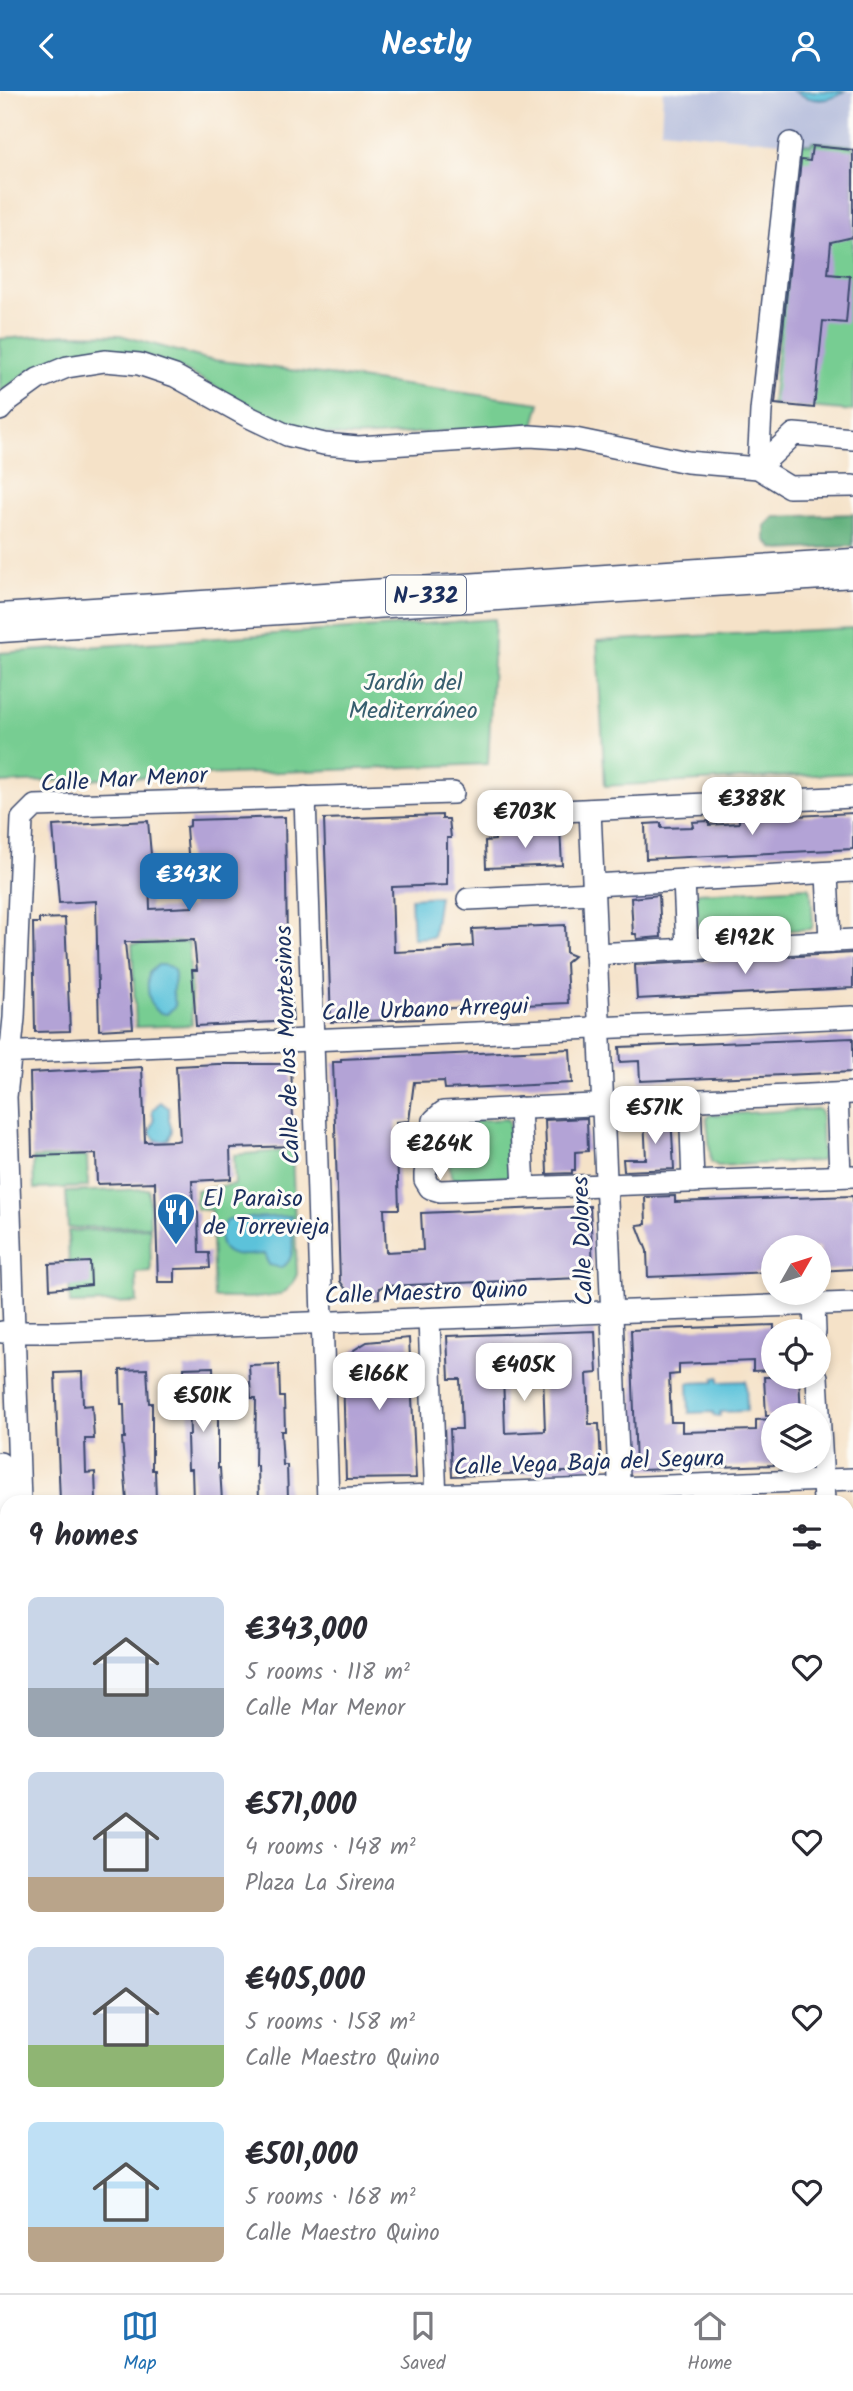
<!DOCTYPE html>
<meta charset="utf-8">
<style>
body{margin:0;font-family:Kalam,sans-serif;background:#f7f7f7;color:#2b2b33;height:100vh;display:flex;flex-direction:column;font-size:26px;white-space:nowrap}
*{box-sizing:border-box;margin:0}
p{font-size:23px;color:#7c7c81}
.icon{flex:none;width:38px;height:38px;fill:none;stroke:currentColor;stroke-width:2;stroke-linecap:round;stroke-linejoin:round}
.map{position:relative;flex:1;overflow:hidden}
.details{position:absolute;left:0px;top:1404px;width:854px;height:800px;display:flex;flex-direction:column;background:#fff;border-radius:21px 21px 0 0;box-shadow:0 4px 10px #0003}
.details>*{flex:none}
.needle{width:46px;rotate:51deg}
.controls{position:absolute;left:761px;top:1144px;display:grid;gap:14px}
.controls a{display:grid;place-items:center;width:70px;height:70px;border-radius:50%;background:#fff;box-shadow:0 4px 10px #0003;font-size:35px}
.price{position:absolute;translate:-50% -60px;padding:0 16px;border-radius:14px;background:#fff;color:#222;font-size:23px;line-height:46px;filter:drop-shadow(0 2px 4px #0008)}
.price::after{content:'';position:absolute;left:50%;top:42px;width:21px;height:16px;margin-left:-10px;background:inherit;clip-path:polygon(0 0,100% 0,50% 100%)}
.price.on{background:#1f6fb2;color:#fff}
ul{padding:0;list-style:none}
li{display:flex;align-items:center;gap:21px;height:175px;padding:0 28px}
li span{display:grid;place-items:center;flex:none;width:196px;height:140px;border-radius:10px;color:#555}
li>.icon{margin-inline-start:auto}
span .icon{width:84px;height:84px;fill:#fffc;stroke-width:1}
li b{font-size:30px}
h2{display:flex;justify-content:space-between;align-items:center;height:84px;padding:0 28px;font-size:30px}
header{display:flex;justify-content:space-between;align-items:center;height:91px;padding:0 28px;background:#1f6fb2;color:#fff;font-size:32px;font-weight:700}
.tabs{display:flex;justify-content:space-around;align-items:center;height:98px;border-top:2px solid #e1e1e2;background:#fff;font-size:19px;color:#7c7c81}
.tabs a{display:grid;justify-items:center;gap:4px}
.tabs .on{color:#1f6fb2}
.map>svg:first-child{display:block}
.built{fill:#d2d9f9}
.industrial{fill:#bcc3de}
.green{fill:#77cd92;stroke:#497e78;stroke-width:2}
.forest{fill:#61b07c;stroke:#3e706d;stroke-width:2}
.water{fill:#5cc2da;stroke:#3c789c;stroke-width:2}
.building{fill:#b3a3d6;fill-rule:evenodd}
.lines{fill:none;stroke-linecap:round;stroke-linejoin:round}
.street-casing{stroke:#3c4a6e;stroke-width:24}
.secondary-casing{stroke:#3c4a6e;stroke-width:32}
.highway-casing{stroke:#3c4a6e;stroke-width:41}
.street{stroke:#fff;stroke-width:21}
.secondary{stroke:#fff;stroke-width:30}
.highway{stroke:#fff;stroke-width:38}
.labels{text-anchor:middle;stroke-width:6;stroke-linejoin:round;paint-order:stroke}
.shield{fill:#fdfcf7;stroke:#5f6c8c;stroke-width:2}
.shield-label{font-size:23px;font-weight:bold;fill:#1b2f5e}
.park-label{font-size:24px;fill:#375e6e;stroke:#fdfcf7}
.street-label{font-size:24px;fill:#1b2f5e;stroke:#fdfcf7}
.poi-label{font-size:24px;fill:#1b2f5e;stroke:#fdfcf7;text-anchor:start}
</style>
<header><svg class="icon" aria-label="back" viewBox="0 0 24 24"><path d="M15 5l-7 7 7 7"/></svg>Nestly<svg class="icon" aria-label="person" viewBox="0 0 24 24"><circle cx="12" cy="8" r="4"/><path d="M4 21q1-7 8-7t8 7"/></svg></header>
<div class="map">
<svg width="853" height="2202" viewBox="0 0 853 2202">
<rect width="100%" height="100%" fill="#fdfcf7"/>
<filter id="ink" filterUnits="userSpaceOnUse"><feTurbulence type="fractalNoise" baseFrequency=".0143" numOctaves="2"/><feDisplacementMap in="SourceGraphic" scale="14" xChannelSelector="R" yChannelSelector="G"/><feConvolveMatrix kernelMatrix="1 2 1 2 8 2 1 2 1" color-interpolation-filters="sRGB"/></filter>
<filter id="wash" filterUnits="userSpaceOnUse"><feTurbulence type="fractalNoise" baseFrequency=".00686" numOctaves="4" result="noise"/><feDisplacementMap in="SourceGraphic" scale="28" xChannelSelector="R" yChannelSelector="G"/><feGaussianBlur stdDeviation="1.57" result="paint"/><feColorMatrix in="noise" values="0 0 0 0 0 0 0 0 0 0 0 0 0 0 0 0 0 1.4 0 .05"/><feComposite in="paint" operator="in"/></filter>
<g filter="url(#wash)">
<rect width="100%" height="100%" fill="#f5e2c8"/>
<rect class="built" x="0" y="1698" width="7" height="154"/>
<polygon class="industrial" points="663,0 794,0 836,6 845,0 853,0 853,55 813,51 812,54 661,39"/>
<g class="green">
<polygon points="812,51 853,55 853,320 772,313 798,52 811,54"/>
<path d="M69 243 120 244 206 268 540 312 534 334C495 337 456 339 417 342 387 344 357 348 327 343 236 329 168 237 69 263 54 267 38 274 25 283 17 288 8 298 0 300V248Z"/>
<polygon points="495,528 488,673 0,692 0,562"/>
<polygon points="853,537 853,682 605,695 597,550"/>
<polygon points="809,796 811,800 813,834 811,838 703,844 699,842 696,806 698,802"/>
<polygon points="189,851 192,934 136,936 132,853"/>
<polygon points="818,1018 821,1022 822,1067 820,1070 718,1075 711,1071 707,1028 709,1024"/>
<polygon points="507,1028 509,1032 511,1083 508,1086 455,1088 451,1086 444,1035 446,1031"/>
<path d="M292 1059 297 1183C294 1190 291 1197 284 1201 269 1210 231 1206 214 1207L211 1119 196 1118V1099L235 1093 234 1064Z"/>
<polygon points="87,1065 88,1096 34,1098 33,1067"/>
<polygon points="149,1098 150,1135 68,1137 66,1101"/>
<polygon points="150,1137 151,1181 136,1182 137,1211 70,1213 68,1140"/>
</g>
<polygon class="forest" points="853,423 853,455 780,459 773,457 765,448 765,435 774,426"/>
<g class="water">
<path d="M794 0H845C828 12 811 11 794 0Z"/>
<polygon points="439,805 433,846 413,847 411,807"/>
<path d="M158 874C177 873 177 883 173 897 171 903 176 909 175 915L167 923C148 922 146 897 149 882Z"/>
<path d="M160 1011 169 1017V1029L172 1040 169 1048C161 1053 154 1050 150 1041L154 1030 152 1020Z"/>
<path d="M291 1125C291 1142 299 1168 281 1177L269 1174 264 1163C255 1163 244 1165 235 1164 215 1160 217 1138 229 1128Z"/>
<polygon points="719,1286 719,1291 746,1290 747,1320 720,1321 720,1325 714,1325 713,1321 689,1322 688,1292 714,1291 714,1287"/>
<polygon points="853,1848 853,2202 0,2202 0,2064 7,2062 7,2196 847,2196 847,1849"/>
</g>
<g id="blocks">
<g class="building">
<polygon points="812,55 853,59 853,146 831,151 828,183 850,185 846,232 823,230 814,317 775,313 801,69 810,70"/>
<polygon points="853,722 853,758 646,768 645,733 661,732 661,737 693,736 692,731 709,730 709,734 739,732 739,728"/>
<polygon points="442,724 442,728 449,728 451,747 447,747 447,794 392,796 394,861 445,859 445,857 473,855 472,838 565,834 566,862 574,865 566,872 568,912 428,918 426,919 426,925 423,925 423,928 331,931 324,728"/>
<polygon points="285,726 287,851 293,930 196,935 192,879 197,879 194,849 143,851 125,851 133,937 99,939 96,810 59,812 53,735 148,730 153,786 149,787 150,818 192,816 186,736 190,735 190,729"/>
<polygon points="560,738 562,774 486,777 485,750 495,749 495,746 517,745 516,739"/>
<polygon points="659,804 661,846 637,848 636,843 633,843 631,807"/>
<polygon points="65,827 70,940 35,941 33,832 39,832 39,828"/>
<polygon points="853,862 853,897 637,908 635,874"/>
<polygon points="853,947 853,981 640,990 639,970 620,971 619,956"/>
<polygon points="570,958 572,992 445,998 444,990 414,991 409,1030 396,1031 399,1118 384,1118 386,1161 423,1159 421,1122 590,1115 593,1178 579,1178 580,1187 385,1195 379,1197 379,1207 366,1208 347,1200 340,1190 333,971 341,971 341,968"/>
<polygon points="218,973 291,973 294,1055 230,1057 231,1088 192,1090 193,1121 198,1121 199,1162 209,1162 210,1177 175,1178 175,1191 158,1191 155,1091 97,1093 96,1063 32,1065 30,982 142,976 145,1051 176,1050 180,1049 176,975"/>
<polygon points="671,1024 674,1078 624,1080 623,1068 646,1068 644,1025"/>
<polygon points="587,1027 588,1060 575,1061 575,1079 572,1079 572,1082 547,1083 545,1029"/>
<polygon points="675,1105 675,1111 853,1105 853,1178 819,1180 819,1157 774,1157 774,1181 648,1186 647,1160 637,1134 646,1133 645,1106"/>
<polygon points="90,1171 91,1194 50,1198 49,1173"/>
<polygon points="774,1234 774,1279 753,1280 753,1270 679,1273 679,1283 669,1284 671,1331 682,1331 682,1341 756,1339 756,1329 774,1328 774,1374 641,1379 636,1374 631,1239"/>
<path d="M595 1240 597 1282 587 1283 589 1333H599L601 1372 591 1373V1380L452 1385 450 1338H462L460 1288H449L447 1245ZM543 1283 545 1340 505 1342 503 1284Z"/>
<polygon points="409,1247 416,1387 346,1388 343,1283 346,1272 354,1259 367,1251"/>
<polygon points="279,1273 280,1306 284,1306 285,1340 281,1340 283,1374 287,1374 288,1407 283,1407 284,1410 259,1410 258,1375 255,1375 256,1307 251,1307 249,1274"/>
<polygon points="213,1276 214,1309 218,1309 218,1377 220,1377 222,1410 193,1410 192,1378 188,1378 187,1344 190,1344 189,1310 185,1310 184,1277"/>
<polygon points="147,1278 149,1312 152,1312 152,1379 155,1379 156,1410 127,1410 122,1347 125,1347 124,1313 121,1313 120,1279"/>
<polygon points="82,1281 83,1315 92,1314 94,1348 85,1348 86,1382 95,1381 96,1410 60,1410 55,1282"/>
<polygon points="764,1286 799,1286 801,1325 766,1325"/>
</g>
</g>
</g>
<g filter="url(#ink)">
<use href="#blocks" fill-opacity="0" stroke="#3c4a6e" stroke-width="2"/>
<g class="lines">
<defs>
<g id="street">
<polyline points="0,319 9,309 38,288 67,276 105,270 139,273 175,285 249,326 287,344 324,353 358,356 530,345 575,348 687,371 758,377 789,396 853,395"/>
<polyline points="758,377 761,320 790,52"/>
<polyline points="758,377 794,343 853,348"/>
<polyline points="305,706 328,1410"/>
<polyline points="590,719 620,1410"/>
<polyline points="498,723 853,706"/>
<polyline points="827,782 830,851"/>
<polyline points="684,789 687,857"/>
<polyline points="593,794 853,780"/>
<polyline points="468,808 594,802"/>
<polyline points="596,863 853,849"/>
<polyline points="0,962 853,926"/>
<polyline points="853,1002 443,1021 434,1029 425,1083 425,1089 430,1097 440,1100 853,1085"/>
<polyline points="837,1003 840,1085"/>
<polyline points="690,1010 693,1091"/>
<polyline points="520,1017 524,1097"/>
<polyline points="814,1214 815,1241"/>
<polyline points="429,1228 436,1410"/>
<polyline points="2,1241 58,1241 853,1212"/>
<polyline points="817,1286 824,1410"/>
<polyline points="0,1372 7,1568"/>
<polyline points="328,1408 853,1388"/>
<polyline points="20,1410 6,1006 14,927 22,728 35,715 453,702"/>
</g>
<g id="secondary">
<polyline points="847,1642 853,1642"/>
<polyline points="0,1653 7,1653"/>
<polyline points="0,1674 7,1674"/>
</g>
<polyline id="highway" points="0,532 853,477"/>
</defs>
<use href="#street" class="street-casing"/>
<use href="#secondary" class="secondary-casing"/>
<use href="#highway" class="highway-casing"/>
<use href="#street" class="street"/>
<use href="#secondary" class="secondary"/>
<use href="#highway" class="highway"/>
</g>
</g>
<defs>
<symbol id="restaurant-pin" viewBox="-11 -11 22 30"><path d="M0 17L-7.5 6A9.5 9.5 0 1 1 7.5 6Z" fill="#1f6fb2" stroke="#fdfcf7"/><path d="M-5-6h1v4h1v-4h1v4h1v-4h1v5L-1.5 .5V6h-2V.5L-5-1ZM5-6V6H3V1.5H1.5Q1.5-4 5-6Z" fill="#fff"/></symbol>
</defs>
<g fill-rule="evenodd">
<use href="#restaurant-pin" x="154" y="1099" width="44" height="60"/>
</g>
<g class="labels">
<rect class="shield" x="386" y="484.5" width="80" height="39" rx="5"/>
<g class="shield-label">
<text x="426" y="512">N-332</text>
</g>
<g class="park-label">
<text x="413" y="599">Jardín del<tspan x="413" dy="28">Mediterráneo</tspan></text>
</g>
<g class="street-label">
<text transform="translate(124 688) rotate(-3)" y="8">Calle Mar Menor</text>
<text transform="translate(425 918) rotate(-2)" y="8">Calle Urbano Arregui</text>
<text transform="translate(287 954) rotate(-92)" y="8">Calle de los Montesinos</text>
<text transform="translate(582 1150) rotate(-92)" y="8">Calle Dolores</text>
<text transform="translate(426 1201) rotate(-2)" y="8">Calle Maestro Quino</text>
<text transform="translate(589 1371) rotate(-2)" y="8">Calle Vega Baja del Segura</text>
</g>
<g class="poi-label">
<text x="203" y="1115">El Paraìso<tspan x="203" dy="28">de Torrevieja</tspan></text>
</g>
</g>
</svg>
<div class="controls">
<a><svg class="needle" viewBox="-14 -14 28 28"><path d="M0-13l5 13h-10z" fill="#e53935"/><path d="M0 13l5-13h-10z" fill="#7c7c81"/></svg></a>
<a><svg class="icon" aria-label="locate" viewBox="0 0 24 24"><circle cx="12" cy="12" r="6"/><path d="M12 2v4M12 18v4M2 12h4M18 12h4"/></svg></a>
<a><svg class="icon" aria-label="layers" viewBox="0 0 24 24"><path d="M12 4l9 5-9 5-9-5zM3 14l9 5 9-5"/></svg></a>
</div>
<b class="price" style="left:752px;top:746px">€388K</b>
<b class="price" style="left:525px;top:759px">€703K</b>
<b class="price on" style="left:189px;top:822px">€343K</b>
<b class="price" style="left:745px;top:885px">€192K</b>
<b class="price" style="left:655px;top:1055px">€571K</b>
<b class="price" style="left:440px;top:1091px">€264K</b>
<b class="price" style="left:524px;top:1312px">€405K</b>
<b class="price" style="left:379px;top:1321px">€166K</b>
<b class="price" style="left:203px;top:1343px">€501K</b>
<section class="details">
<h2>9 homes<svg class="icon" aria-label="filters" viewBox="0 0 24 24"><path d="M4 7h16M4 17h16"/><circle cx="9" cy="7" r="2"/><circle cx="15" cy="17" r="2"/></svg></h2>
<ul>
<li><span style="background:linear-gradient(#c9d6e8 65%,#9aa5b1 0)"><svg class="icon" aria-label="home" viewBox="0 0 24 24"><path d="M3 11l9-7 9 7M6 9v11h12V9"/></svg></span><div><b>€343,000</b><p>5 rooms · 118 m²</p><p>Calle Mar Menor</p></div><svg class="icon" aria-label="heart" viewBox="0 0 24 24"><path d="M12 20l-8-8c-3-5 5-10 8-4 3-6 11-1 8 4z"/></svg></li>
<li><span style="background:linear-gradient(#c9d6e8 75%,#b9a48a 0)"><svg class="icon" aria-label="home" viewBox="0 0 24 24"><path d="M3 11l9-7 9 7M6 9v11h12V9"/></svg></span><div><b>€571,000</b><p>4 rooms · 148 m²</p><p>Plaza La Sirena</p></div><svg class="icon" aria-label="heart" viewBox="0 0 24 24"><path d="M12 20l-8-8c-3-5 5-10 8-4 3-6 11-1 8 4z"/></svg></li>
<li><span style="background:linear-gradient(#c9d6e8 70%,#8fb573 0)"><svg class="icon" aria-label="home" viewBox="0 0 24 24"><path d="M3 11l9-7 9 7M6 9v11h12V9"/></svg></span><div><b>€405,000</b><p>5 rooms · 158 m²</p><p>Calle Maestro Quino</p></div><svg class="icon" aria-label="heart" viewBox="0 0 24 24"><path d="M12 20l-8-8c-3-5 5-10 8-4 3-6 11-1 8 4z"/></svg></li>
<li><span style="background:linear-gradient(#bfe0f5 75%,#b9a48a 0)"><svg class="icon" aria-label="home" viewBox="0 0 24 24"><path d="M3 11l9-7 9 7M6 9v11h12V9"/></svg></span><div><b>€501,000</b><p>5 rooms · 168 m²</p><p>Calle Maestro Quino</p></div><svg class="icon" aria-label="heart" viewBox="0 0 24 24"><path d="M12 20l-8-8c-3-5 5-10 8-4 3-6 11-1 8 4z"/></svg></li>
</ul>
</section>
</div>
<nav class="tabs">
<a class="on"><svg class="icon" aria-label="map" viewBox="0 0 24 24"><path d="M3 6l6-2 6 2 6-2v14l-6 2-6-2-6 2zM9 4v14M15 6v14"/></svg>Map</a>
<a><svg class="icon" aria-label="saved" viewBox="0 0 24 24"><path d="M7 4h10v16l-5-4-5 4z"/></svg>Saved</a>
<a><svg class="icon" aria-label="home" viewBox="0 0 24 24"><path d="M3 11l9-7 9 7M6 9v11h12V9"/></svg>Home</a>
</nav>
